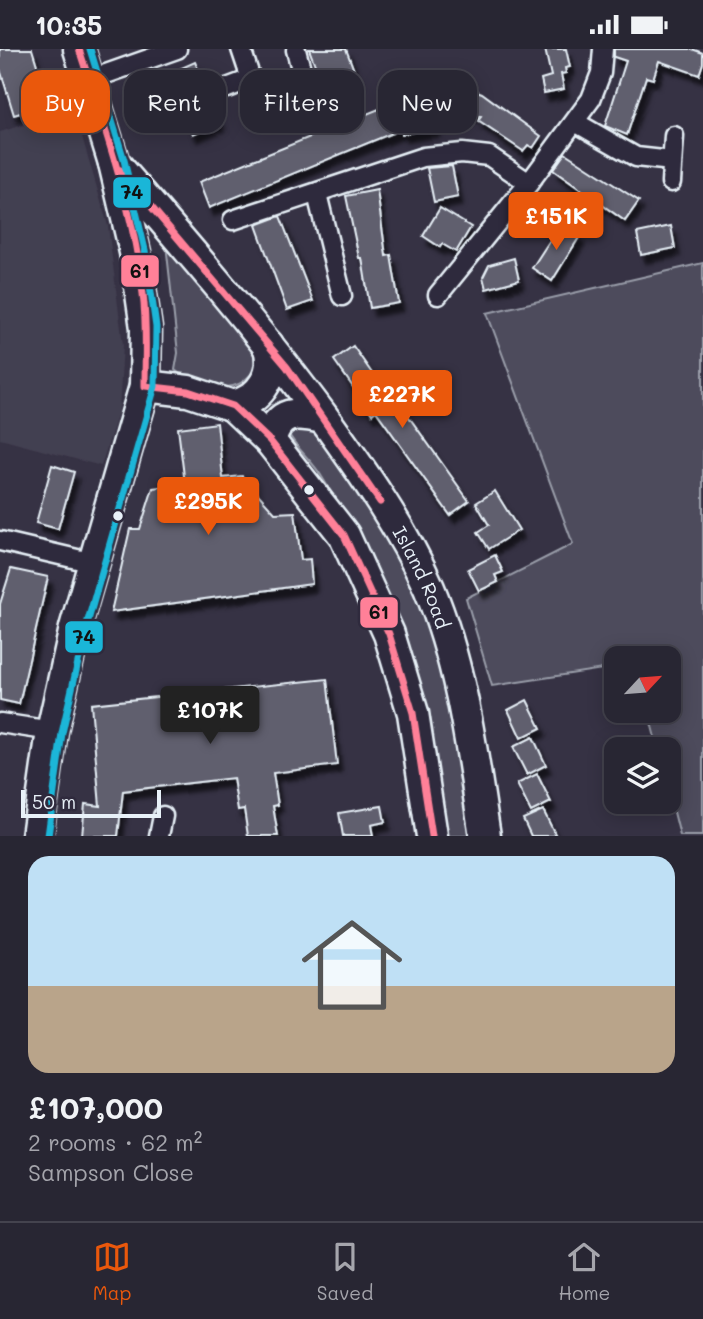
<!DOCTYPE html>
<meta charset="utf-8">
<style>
body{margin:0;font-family:Mali,sans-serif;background:#302e3b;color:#f1f3f6;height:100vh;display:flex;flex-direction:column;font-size:26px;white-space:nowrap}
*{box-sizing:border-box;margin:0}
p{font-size:23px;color:#a5a5ac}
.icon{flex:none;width:38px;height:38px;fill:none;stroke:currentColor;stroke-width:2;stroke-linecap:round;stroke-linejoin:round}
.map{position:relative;height:787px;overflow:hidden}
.details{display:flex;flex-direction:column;background:#282633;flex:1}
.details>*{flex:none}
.hud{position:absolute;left:21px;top:21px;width:662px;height:63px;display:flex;gap:14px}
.needle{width:46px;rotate:64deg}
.buttons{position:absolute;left:604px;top:597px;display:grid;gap:14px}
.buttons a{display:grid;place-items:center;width:77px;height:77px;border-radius:14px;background:#282633;box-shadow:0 4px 18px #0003,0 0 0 2px #44434e;font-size:35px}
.scale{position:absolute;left:21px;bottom:18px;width:140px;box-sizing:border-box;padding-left:7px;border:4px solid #e8f1f8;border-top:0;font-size:19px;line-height:24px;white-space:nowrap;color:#e8f1f8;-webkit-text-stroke:5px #2f2a3d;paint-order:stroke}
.price{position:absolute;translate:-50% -60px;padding:0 16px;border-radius:7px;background:#ea580c;color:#fff;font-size:23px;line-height:46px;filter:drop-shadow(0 2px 4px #0008)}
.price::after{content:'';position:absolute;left:50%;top:42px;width:21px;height:16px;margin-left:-10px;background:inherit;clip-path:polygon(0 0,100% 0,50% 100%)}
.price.on{background:#222;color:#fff}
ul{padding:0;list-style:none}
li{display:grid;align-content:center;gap:14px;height:371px;padding:0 28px}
li span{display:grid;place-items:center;height:217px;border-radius:21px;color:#555}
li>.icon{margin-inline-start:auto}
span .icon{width:126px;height:126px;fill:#fffc;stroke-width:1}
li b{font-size:30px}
.pill{padding:0 24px;border-radius:21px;background:#282633;box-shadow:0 4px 18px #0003,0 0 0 2px #44434e;font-size:24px;line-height:63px}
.pill.on{background:#ea580c;color:#fff}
.status{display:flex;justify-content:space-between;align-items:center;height:49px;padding:0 35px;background:#282633;direction:ltr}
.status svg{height:19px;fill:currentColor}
.tabs{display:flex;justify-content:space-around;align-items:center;height:98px;border-top:2px solid #44434e;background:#282633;font-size:19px;color:#a5a5ac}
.tabs a{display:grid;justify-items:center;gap:4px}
.tabs .on{color:#ea580c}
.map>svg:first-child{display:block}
.built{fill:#433f51}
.green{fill:#4d4b5c;stroke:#9a9eaa;stroke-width:2}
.building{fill:#605e6e;stroke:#e8f1f8;stroke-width:2;filter:url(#shadow)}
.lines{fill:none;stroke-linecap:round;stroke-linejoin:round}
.minor-casing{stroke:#e8f1f8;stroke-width:23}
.primary-casing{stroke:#e8f1f8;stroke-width:35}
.trunk-casing{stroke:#e8f1f8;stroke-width:35}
.minor{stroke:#2f2a3d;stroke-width:18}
.primary{stroke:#2f2a3d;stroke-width:30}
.trunk{stroke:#2f2a3d;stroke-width:30}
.bus-1-casing{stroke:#2f2a3d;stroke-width:12}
.bus-2-casing{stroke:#2f2a3d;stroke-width:12}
.bus-1{stroke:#ff8098;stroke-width:7}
.bus-2{stroke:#1ab6d8;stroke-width:7}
.bus-dot{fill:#e8f1f8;stroke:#2f2a3d;stroke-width:2.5}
.labels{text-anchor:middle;stroke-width:6;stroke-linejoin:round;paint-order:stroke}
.street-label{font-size:19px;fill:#e8f1f8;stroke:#2f2a3d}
.line-badge{stroke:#2f2a3d;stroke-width:2.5}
.pale-badge-label{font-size:19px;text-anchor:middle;font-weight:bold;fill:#111}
</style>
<div class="status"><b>10:35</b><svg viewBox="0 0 49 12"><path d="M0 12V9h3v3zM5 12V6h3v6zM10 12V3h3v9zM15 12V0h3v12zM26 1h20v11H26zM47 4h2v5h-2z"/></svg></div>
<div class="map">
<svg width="703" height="787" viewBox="0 0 703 787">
<defs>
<filter id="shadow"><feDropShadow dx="4.5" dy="8" stdDeviation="2" flood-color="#0009"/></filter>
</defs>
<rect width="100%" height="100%" fill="#363244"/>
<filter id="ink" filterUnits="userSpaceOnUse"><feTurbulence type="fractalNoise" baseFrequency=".0143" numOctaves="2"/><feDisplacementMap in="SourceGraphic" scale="14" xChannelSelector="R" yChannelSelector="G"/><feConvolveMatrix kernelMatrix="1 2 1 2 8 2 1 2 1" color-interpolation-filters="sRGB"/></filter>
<g filter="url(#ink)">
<polygon class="built" points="74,60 108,177 123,296 119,361 101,417 0,390 0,83"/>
<g class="green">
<path d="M166 195 254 300 255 321C248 328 243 335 233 337 216 341 187 332 175 321L178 304Z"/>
<polygon points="703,214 703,787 680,787 669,743 668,700 658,700 648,662 668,662 668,609 616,609 616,618 492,637 466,549 573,495 487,264"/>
<path d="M306 378 339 406 402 500 441 596 477 787H443C432 708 424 616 388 544 368 505 345 465 322 428 312 411 296 400 287 382Z"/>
</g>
<g class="building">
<polygon points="0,0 32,0 49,55 14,66 0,20"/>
<polygon points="309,0 346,0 358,32 326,45"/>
<polygon points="545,0 566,0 570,18 565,19 566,24 561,25 564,40 544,44 541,30 551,27"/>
<polygon points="614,0 692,0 703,4 703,14 699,26 659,12 653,30 646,28 627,86 605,77 626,12 614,8"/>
<polygon points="195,13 220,73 193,85 168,25"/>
<polygon points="448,31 482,44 541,87 533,99 528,96 523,102 478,72 481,68 440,53"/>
<polygon points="431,54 436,79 402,85 402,80 209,159 199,133 379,60 381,64"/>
<polygon points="565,104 639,152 625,172 553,121"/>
<polygon points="452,117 458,148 434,153 427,119"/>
<polygon points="377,141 386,207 391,206 399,254 370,259 362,209 359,209 346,147"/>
<polygon points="440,159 471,178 456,203 442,195 440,198 423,187"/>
<polygon points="280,167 313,252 287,261 256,176"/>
<polygon points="561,174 580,187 552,232 532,219"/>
<polygon points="671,177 675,199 641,206 637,184"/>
<polygon points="514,209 519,231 486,240 483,228 489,216"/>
<polygon points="353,297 397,360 401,357 469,452 450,466 376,362 372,365 334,311"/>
<polygon points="217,374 223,429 242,427 275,464 295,463 301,511 310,510 312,535 111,563 130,480 140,480 153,439 185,435 178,379"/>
<polygon points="52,416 74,423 58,480 36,474"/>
<polygon points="495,442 519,481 489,500 478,483 489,476 476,454"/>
<polygon points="495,506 503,523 495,526 498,533 479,542 468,520"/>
<polygon points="11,520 48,528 19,655 0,651 0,555"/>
<polygon points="327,630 337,716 273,724 278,756 273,757 278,787 248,787 244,760 238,761 233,729 123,742 118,787 82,787 85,755 100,757 91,655"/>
<polygon points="527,651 541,679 521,689 508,661"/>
<polygon points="533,688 546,716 527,726 513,698"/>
<polygon points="537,725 551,753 531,763 517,735"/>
<polygon points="382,757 385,773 371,776 373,787 343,787 339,764"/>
<polygon points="543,761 556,787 531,787 523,770"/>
</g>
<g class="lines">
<defs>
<g id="minor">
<polyline points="241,0 251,30"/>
<polyline points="296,1 306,39"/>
<polyline points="89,31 177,0"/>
<polyline points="227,39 251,30 275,40 304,31"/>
<polyline points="575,73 636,108 672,112"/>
<polyline points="671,133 674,87"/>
<polyline points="317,145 342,247"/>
<polyline points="233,171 423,108 462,104 489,107 529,134"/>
<polyline points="438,246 529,134 591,50 601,24 603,0"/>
<polyline points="0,492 94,514"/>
<polyline points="0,674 52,682"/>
<polyline points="159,787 163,767"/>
</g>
<g id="primary">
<path id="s1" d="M114 114C186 197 258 280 323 368 362 422 402 478 429 539 462 618 472 703 485 787"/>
<polyline points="145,337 188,342 233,357 270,392 344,486 389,585 413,664 432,787"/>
<path d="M233 357C261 351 278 323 268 296"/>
<path d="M270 392C278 361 296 363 323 369"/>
</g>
<polyline id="trunk" points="37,787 52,682 75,579 145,337 146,279 135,203 114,114 79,0"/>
</defs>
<use href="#minor" class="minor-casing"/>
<use href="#primary" class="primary-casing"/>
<use href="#trunk" class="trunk-casing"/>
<use href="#minor" class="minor"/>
<use href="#primary" class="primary"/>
<use href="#trunk" class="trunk"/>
<defs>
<g id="bus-1">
<path d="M79 0C105 80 134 161 143 245 147 276 145 306 145 337L188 342 233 357 270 392 344 486 389 585 413 664 432 787"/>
<polyline points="120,121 287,318 380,453"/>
</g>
<polyline id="bus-2" points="48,787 62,684 85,582 155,337 156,278 145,201 124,111 90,0"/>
</defs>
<use href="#bus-1" class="bus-1-casing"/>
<use href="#bus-2" class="bus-2-casing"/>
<use href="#bus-1" class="bus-1"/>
<use href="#bus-2" class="bus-2"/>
</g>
</g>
<g class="bus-dot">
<circle cx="309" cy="441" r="6"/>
<circle cx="118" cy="467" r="6"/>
</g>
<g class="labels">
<g class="street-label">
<text dy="7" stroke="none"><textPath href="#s1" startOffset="518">Island Road</textPath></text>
</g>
</g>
<g class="line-badge">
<rect x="112" y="127" width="40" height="33" rx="7" fill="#1ab6d8"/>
<rect x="120" y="205" width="40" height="34" rx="7" fill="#ff8098"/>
<rect x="359" y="547" width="40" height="33" rx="7" fill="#ff8098"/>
<rect x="64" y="571" width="40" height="34" rx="7" fill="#1ab6d8"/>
</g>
<g class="pale-badge-label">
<text x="132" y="150">74</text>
<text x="140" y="229">61</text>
<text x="379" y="570">61</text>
<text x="84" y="595">74</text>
</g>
</svg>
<div class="buttons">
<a><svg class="needle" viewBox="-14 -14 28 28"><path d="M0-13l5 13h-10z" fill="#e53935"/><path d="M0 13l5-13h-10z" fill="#a5a5ac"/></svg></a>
<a><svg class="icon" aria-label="layers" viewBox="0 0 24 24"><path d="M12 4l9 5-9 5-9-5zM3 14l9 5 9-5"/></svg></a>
</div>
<div class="scale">50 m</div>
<b class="price" style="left:556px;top:203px">£151K</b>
<b class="price" style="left:402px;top:381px">£227K</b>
<b class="price" style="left:208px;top:488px">£295K</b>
<b class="price on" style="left:210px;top:697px">£107K</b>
<div class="hud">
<a class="pill on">Buy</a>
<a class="pill">Rent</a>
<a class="pill">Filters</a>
<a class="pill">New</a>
</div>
</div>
<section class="details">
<ul>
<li><span style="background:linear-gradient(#bfe0f5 60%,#b9a48a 0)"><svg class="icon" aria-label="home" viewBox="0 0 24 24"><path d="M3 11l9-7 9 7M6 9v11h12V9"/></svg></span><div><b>£107,000</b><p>2 rooms · 62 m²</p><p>Sampson Close</p></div></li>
</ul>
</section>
<nav class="tabs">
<a class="on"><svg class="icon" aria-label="map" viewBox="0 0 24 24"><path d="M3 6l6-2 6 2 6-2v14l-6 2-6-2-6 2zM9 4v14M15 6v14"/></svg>Map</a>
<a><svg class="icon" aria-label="saved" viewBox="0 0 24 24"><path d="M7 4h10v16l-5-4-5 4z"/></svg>Saved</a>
<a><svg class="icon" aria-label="home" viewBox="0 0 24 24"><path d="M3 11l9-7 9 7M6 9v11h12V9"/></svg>Home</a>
</nav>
